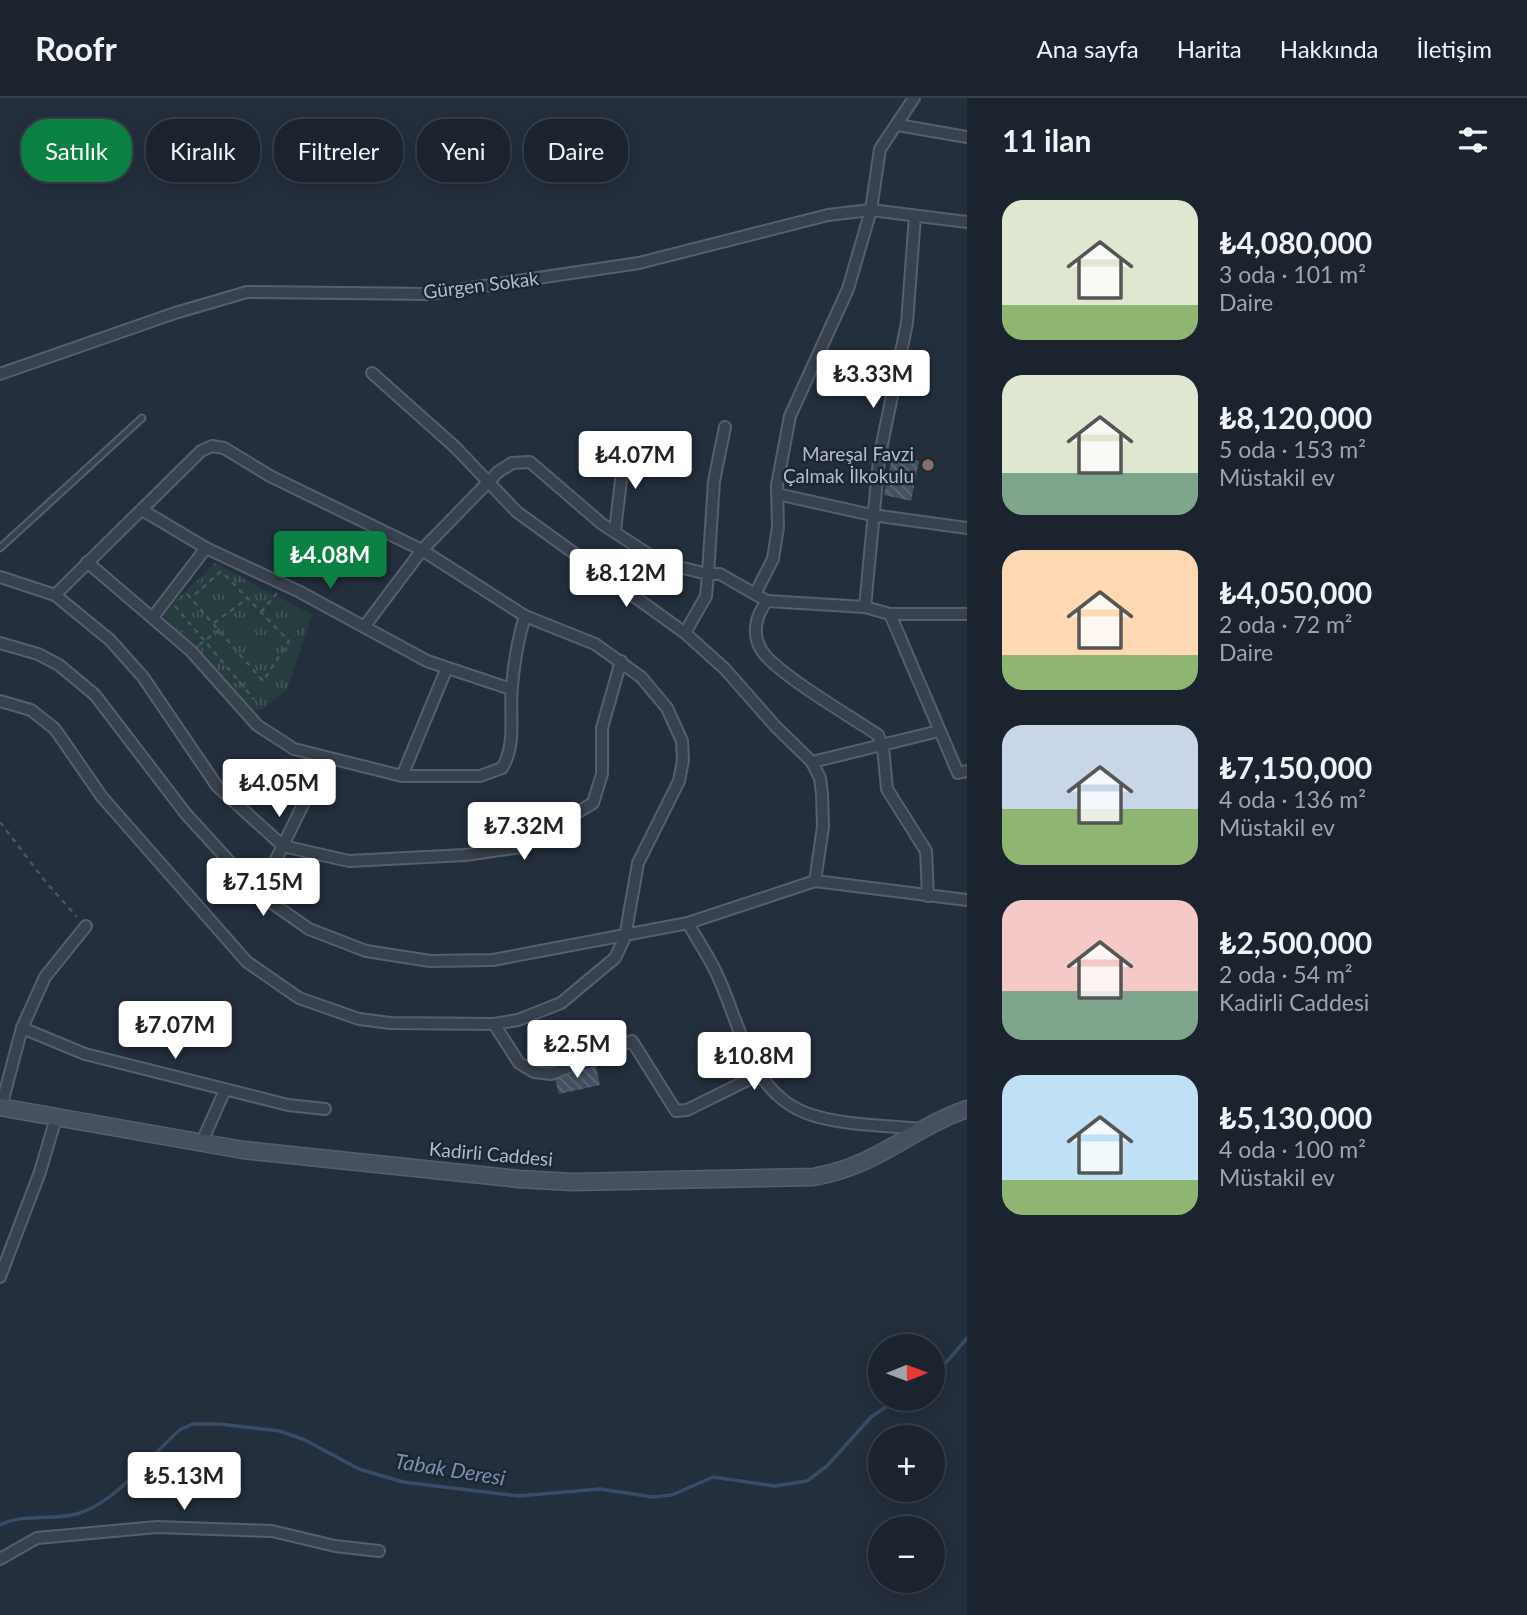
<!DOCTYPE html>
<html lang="tr">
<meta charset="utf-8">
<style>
body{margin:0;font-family:Lato,sans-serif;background:#242b36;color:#f1f3f6;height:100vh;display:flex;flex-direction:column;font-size:26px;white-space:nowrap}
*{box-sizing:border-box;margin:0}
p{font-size:23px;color:#a0a4aa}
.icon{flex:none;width:38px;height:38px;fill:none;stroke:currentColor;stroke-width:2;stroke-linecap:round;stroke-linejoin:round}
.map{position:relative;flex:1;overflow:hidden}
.panel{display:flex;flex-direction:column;background:#1b232e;width:560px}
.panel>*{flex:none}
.guide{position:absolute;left:21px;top:21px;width:665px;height:63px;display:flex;gap:14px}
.needle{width:46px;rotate:89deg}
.buttons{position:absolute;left:868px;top:1236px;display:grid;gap:14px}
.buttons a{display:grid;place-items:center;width:77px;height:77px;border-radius:50%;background:#1b232e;box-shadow:0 4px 18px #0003,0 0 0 2px #39404a;font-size:35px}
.price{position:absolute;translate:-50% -60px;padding:0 16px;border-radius:7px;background:#fff;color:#222;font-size:23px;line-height:46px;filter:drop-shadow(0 2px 4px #0008)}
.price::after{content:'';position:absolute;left:50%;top:42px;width:21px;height:16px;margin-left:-10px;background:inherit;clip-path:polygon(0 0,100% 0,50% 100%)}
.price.on{background:#0b8043;color:#fff}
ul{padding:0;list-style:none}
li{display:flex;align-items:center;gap:21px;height:175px;padding:0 35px}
li span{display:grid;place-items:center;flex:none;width:196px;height:140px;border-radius:21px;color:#555}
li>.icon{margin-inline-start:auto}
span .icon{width:84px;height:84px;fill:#fffc;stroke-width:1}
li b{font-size:30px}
h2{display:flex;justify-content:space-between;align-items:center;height:84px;padding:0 35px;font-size:30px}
.tag{padding:0 24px;border-radius:28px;background:#1b232e;box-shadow:0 4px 18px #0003,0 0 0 2px #39404a;font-size:24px;line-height:63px}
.tag.on{background:#0b8043;color:#fff}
header{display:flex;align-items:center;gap:42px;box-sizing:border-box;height:98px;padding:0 35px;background:#1b232e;border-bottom:2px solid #39404a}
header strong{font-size:33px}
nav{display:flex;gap:38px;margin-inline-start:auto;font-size:24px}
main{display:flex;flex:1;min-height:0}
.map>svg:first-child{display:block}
.park{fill:url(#park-tufts)}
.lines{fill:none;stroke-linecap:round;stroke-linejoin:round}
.stream{stroke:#394c67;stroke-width:3.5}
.building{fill:url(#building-back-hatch)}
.service-casing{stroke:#565f6c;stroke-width:9}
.minor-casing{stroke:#565f6c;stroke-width:14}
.secondary-casing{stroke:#565f6c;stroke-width:19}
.path{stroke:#44595c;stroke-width:2.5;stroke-dasharray:5 5;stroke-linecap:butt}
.service{stroke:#38414e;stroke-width:5}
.minor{stroke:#38414e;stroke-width:10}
.secondary{stroke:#465061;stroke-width:16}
.education-dot{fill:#8d6e63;stroke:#1d2633;stroke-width:2.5}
.labels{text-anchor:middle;stroke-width:5;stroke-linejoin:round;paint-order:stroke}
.street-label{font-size:19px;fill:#b4bcc9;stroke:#1d2633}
.poi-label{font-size:19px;fill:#b4bcc9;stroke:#1d2633;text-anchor:end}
.water-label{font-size:21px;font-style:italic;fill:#7c92b1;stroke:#1d2633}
</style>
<header>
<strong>Roofr</strong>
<nav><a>Ana sayfa</a><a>Harita</a><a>Hakkında</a><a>İletişim</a></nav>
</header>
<main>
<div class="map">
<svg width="967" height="1517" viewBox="0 0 967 1517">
<defs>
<pattern id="park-tufts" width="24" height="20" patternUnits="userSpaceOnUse" patternTransform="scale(1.75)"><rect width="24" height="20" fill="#263c3f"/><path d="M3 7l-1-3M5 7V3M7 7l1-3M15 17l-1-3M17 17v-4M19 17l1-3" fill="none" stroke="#435659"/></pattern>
<pattern id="building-back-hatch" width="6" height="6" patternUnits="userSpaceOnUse" patternTransform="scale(1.75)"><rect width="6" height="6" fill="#455162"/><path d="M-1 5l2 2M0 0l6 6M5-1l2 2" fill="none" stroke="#5d6877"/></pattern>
</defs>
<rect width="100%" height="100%" fill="#242f3e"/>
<polygon class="park" points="215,465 312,517 287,592 263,611 243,614 162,516"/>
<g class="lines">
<g class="stream">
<polyline points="933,1280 967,1240"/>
<path d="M0 1427C26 1414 53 1424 80 1415 120 1401 150 1357 181 1331L193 1326H219L280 1333 305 1342 359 1371 403 1384 518 1398 600 1391 653 1399 672 1397 713 1379 775 1388 807 1383 827 1368 871 1319 899 1300"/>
</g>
</g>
<g class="building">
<polygon points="892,358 919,363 911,403 884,397"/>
<polygon points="596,968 600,987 559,996 554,977"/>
</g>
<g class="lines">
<defs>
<polyline id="service" points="0,450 142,320"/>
<g id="minor">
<polyline points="898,27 967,39"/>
<polyline points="372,275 455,349 517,414 685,535 725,571 776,629 812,664 820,680 822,696 823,729 815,783"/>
<polyline points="0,276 175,215 247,194 430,196 639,165 828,117 871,112 967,124"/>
<polyline points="777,396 872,417 967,430"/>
<polyline points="142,412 206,450 300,494 427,563 511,591"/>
<polyline points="615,433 625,348"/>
<path d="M87 464 191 553 257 627 294 651 402 678H480L502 670C517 646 509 615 512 588 514 564 518 541 525 518"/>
<polyline points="0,479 55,497 110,542 143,579 217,688 283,748 349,763 465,757 521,749 593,705 602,676 602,630 621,563"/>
<polyline points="755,496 773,461 778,429 777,387 790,318 848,191 871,112 880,51 914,0"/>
<path d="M767 503C756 517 751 536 762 553 776 575 853 620 878 637L883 649 887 691 926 753 928 798"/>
<polyline points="865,509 879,361 907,225 915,118"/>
<polyline points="890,516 958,675 967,673"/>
<polyline points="153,519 206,450"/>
<polyline points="364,529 422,452 498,374 512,365 530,364 602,426 662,465 708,476 714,383 725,329"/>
<polyline points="685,535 706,498 708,476 720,476 767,503 865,509 890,516 967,516"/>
<polyline points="0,545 38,556 59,567 95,597 186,716 259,796 309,831 366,853 430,863 493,862 688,825 815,783 967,802"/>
<polyline points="0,603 31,612 55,631 102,699 247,864 299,900 359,921 390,925 494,926 518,922 561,905 615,860 625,839 638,765 679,683 683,662 682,643 667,610 641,579 595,546 525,518 422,452 270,378 224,350 212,348 201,353 55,497"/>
<polyline points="812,664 939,633"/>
<polyline points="402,678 446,572"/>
<polyline points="259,796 326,660"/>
<path d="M688 825C698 844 711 861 719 881 741 929 750 993 806 1015 841 1028 886 1027 923 1031"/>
<polyline points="494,926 519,965 534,974 551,976 632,943 676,1013 687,1012 758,977"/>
<polyline points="22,930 85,956 288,1007 325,1011"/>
<polyline points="1,1009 22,930 45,879 86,828"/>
<polyline points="201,1046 225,992"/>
<polyline points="0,1179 40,1074 56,1020"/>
<polyline points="0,1461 37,1440 157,1429 272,1433 335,1448 379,1453"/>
</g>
<path id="secondary" d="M0 1009 243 1052 519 1081 573 1084 813 1079C878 1068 910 1031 967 1011"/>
</defs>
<use href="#service" class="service-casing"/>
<use href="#minor" class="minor-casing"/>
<use href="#secondary" class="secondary-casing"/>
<g class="path">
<polyline points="187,496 263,583 289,543 223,475 220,474 191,500"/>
<polyline points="175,508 254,601"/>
<polyline points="261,514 277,495"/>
<polyline points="214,525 248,500"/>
<polyline points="199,547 219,532"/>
<polyline points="0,724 45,783 77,819"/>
</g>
<use href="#service" class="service"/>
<use href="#minor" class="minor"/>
<use href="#secondary" class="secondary"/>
</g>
<circle class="education-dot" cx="928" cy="367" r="7"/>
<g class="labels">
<g class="street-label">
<text transform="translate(481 187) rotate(-7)" y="7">Gürgen Sokak</text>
<text transform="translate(491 1056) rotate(5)" y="7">Kadirli Caddesi</text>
</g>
<g class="poi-label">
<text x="914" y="363">Mareşal Favzi<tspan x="914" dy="22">Çalmak İlkokulu</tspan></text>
</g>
<g class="water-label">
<text transform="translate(450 1372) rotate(9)" y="7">Tabak Deresi</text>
</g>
</g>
</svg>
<div class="buttons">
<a><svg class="needle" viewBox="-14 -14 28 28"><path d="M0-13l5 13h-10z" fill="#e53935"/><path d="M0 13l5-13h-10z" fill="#a0a4aa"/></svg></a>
<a>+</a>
<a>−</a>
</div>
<b class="price" style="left:873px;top:312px">₺3.33M</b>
<b class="price" style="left:635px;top:393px">₺4.07M</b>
<b class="price on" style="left:330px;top:493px">₺4.08M</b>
<b class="price" style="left:626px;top:511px">₺8.12M</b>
<b class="price" style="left:279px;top:721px">₺4.05M</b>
<b class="price" style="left:524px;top:764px">₺7.32M</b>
<b class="price" style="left:263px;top:820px">₺7.15M</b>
<b class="price" style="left:175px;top:963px">₺7.07M</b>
<b class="price" style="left:577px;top:982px">₺2.5M</b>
<b class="price" style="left:754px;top:994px">₺10.8M</b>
<b class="price" style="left:184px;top:1414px">₺5.13M</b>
<div class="guide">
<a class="tag on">Satılık</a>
<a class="tag">Kiralık</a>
<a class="tag">Filtreler</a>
<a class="tag">Yeni</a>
<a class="tag">Daire</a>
</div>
</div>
<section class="panel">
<h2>11 ilan<svg class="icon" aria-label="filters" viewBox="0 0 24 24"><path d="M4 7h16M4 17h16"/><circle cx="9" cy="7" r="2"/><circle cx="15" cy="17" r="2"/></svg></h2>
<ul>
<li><span style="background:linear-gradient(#dfe7d0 75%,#8fb573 0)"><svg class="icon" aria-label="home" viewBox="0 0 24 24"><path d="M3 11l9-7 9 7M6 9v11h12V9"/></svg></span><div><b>₺4,080,000</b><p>3 oda · 101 m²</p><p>Daire</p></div></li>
<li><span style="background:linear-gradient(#dfe7d0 70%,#7fa58c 0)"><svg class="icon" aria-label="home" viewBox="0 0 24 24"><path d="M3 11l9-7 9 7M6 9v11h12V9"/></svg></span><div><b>₺8,120,000</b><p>5 oda · 153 m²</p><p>Müstakil ev</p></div></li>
<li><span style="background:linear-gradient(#ffd9b3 75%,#8fb573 0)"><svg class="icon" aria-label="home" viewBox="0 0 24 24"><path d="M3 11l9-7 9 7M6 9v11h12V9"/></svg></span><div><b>₺4,050,000</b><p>2 oda · 72 m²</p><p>Daire</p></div></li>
<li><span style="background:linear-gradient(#c9d6e8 60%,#8fb573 0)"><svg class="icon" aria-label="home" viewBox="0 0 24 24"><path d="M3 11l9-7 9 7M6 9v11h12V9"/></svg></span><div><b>₺7,150,000</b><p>4 oda · 136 m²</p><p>Müstakil ev</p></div></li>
<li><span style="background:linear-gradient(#f6c9c9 65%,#7fa58c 0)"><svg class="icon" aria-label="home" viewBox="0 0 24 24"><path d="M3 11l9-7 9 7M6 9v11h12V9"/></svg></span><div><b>₺2,500,000</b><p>2 oda · 54 m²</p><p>Kadirli Caddesi</p></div></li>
<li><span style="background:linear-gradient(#bfe0f5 75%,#8fb573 0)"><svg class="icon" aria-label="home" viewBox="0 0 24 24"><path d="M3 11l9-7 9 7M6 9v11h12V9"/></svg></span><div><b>₺5,130,000</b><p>4 oda · 100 m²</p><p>Müstakil ev</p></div></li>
</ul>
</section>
</main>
